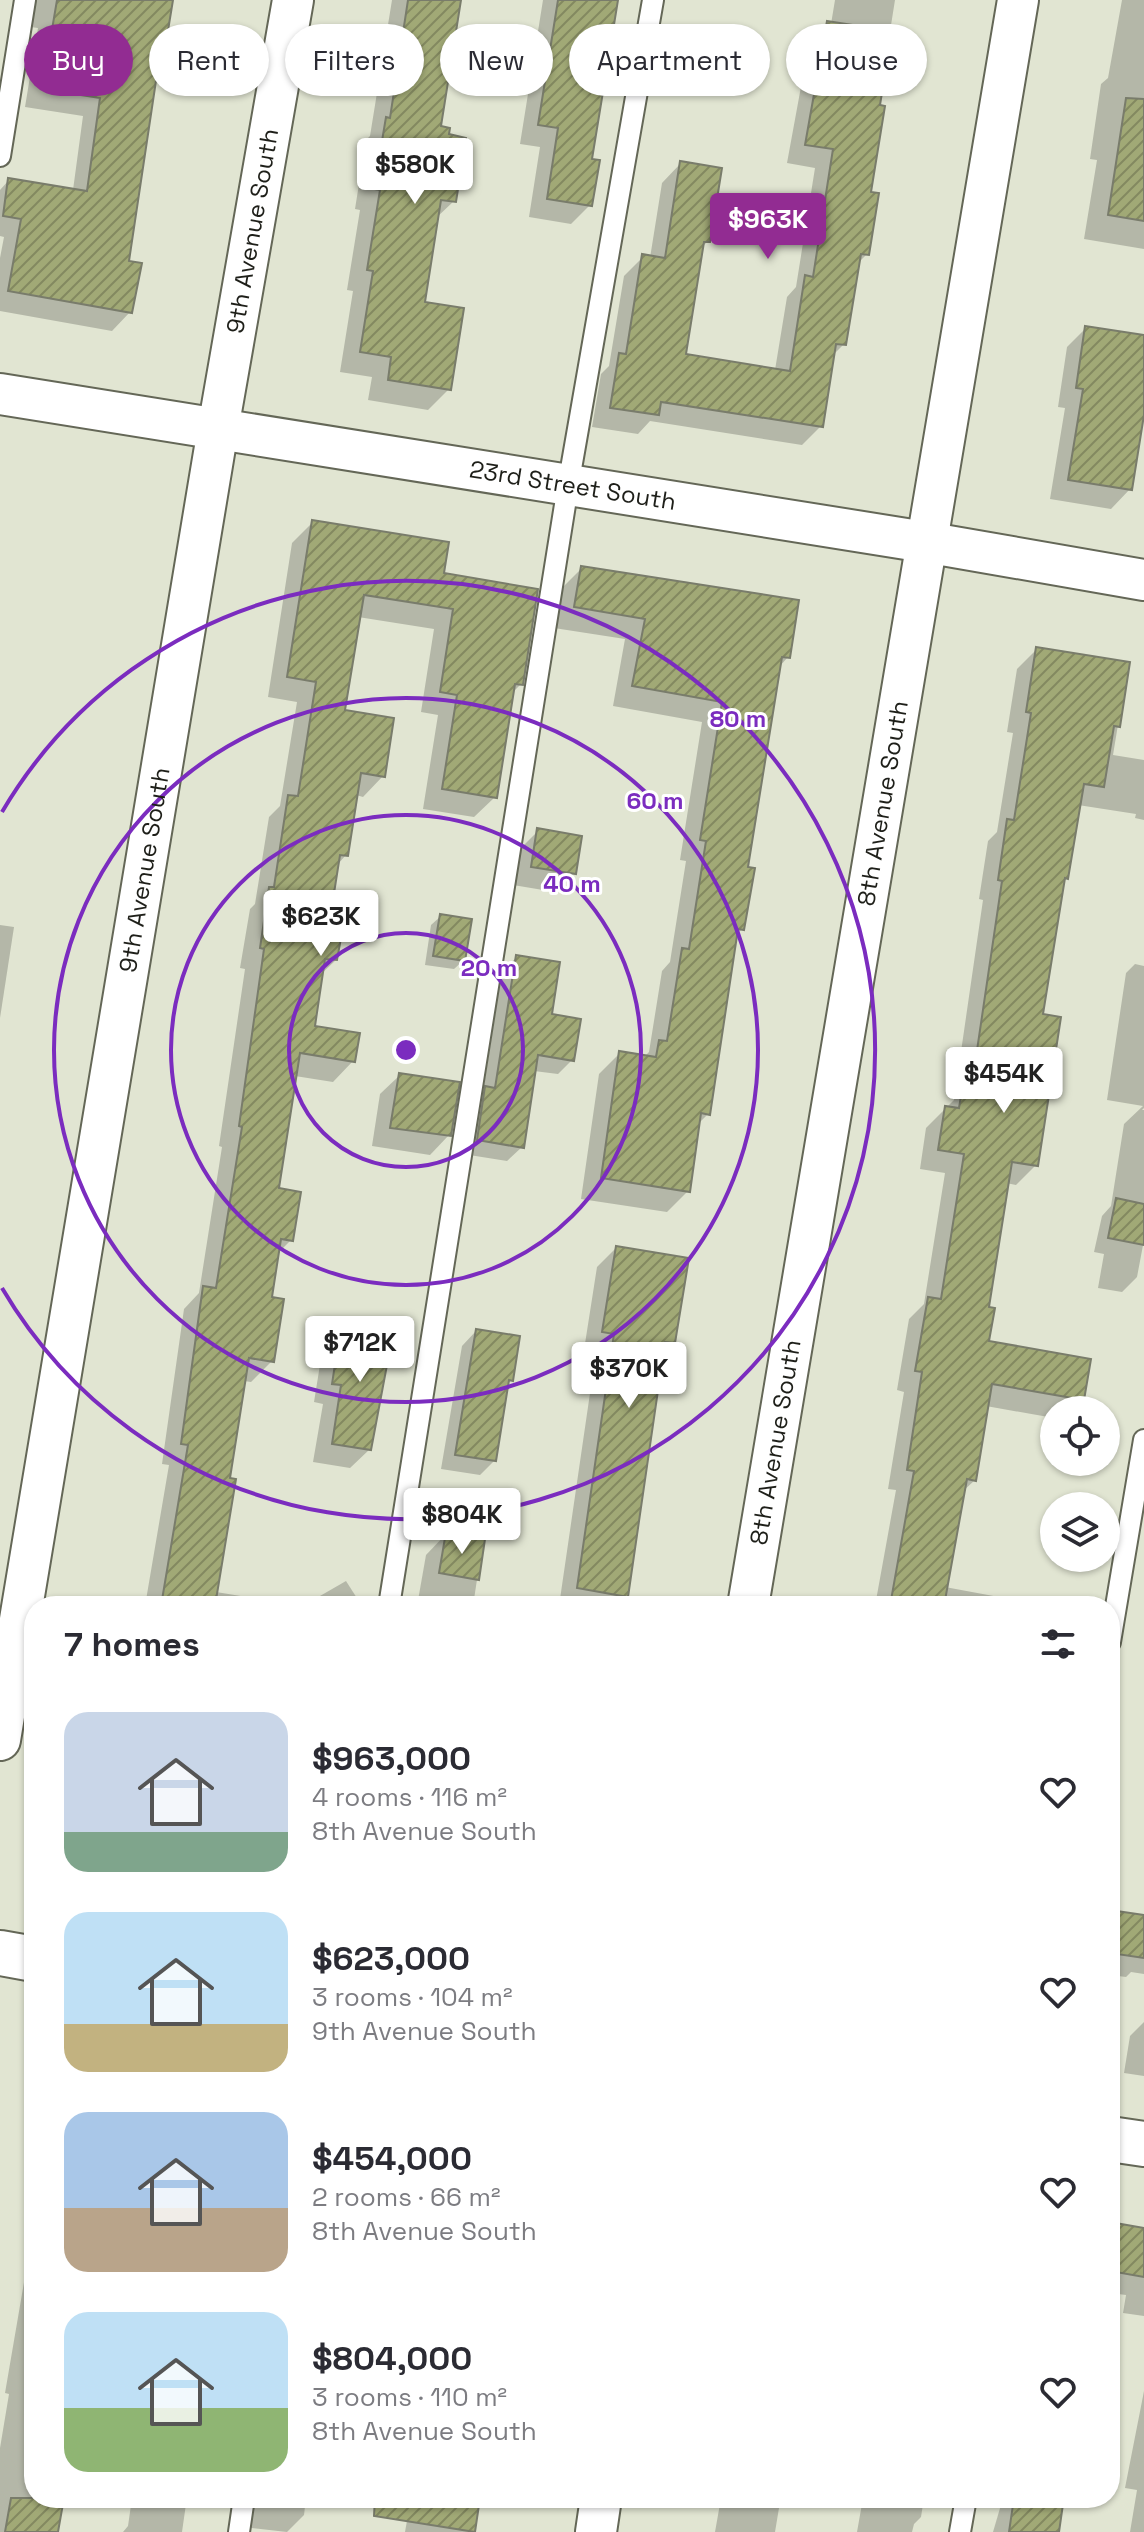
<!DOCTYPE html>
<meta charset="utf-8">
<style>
body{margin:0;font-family:"Space Grotesk",sans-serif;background:#f7f7f7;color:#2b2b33;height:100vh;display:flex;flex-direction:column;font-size:30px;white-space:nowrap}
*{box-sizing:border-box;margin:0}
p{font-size:26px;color:#7c7c81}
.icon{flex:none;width:44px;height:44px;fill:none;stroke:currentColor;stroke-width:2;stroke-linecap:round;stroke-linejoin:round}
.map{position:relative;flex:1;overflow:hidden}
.panel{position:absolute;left:24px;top:1596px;width:1096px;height:912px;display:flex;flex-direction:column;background:#fff;border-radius:32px;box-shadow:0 2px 6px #0004}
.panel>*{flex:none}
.top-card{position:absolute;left:24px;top:24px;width:1096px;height:72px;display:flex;gap:16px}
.fabs{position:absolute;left:1040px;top:1396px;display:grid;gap:16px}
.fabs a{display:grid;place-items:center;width:80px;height:80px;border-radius:50%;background:#fff;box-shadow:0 2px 6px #0004;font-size:40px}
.price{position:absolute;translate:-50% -68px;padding:0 18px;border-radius:8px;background:#fff;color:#222;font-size:26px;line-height:52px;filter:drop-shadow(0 2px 4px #0008)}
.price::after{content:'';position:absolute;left:50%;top:48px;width:24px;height:18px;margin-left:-12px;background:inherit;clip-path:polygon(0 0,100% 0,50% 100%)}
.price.selected{background:#922c92;color:#fff}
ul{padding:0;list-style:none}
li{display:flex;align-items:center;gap:24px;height:200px;padding:0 40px}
li span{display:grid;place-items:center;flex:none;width:224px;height:160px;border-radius:24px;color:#555}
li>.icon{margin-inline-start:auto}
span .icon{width:96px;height:96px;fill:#fffc;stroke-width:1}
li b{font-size:34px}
h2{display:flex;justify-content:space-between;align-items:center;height:96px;padding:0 40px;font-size:34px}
.tag{padding:0 28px;border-radius:36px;background:#fff;box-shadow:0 2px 6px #0004;font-size:28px;line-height:72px}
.tag.selected{background:#922c92;color:#fff}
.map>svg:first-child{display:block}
.shadow{fill:#0003}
.building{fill:url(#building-hatch);stroke:#797c6b;stroke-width:2}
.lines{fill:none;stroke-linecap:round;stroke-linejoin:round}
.service-casing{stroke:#646757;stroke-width:24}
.minor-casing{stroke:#646757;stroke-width:44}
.tertiary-casing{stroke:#646757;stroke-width:48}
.service{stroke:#fff;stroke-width:20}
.minor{stroke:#fff;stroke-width:40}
.tertiary{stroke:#fff;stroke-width:44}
.ring{fill:none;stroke:#7b2cbf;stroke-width:4}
.labels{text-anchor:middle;stroke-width:6;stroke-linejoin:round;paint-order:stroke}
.street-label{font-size:24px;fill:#1e1f19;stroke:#fff}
.centre{fill:#7b2cbf;stroke:#fff;stroke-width:4}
.ring-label{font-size:24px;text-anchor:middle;font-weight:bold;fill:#7b2cbf;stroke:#fff;stroke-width:6;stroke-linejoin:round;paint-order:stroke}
</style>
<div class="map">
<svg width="1144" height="2532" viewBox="0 0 1144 2532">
<defs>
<pattern id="building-hatch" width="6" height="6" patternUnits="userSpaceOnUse" patternTransform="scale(2)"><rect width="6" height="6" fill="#a1a976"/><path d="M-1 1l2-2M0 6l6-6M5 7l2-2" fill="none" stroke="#838960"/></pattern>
</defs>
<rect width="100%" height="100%" fill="#e1e5d2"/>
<g class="shadow">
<polygon points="27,0 171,0 162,54 157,59 127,263 130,312 112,331 0,311 0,258 4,237 0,236 0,190 9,180 73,190 83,116 25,107 38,28 23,26"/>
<polygon points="392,0 459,0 439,128 454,201 436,218 423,304 449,389 428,410 368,400 372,377 340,372 353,291 347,290 360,210 355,209 366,140 370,136"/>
<polygon points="543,0 615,0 589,160 590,205 571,224 529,217 540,147 520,144"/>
<polygon points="835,0 895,0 878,107 869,194 867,254 857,264 844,344 832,356 821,426 802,445 650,421 638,434 592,427 601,374 609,366 624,276 643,257 650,258 662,183 681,163 708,241 701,248 684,356 775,370 787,297 796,287 815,168 787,163 809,43 828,23 831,24"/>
<polygon points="1122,0 1144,0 1144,249 1084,239 1097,160 1090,159 1101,84 1108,78"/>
<polygon points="1086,328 1144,337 1144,402 1130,489 1111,509 1050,499 1065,408 1058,407 1067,347"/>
<polygon points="313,522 442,575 521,684 511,694 495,797 474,817 423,809 438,715 421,712 434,629 358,617 343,712 383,776 363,797 356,795 346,855 337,865 327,927 336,960 321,974 312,1027 353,1061 333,1082 295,1076 277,1190 291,1240 276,1255 269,1299 272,1361 251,1382 244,1381 228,1480 216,1592 253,1598 252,1606 145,1606 169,1465 162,1464 184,1309 199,1293 222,1147 219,1146 245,969 240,968 250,909 255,904 269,817 280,806 297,702 268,697 292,543"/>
<polygon points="582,568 788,657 779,667 746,869 742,929 735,936 708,1114 697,1125 688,1191 667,1212 581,1199 599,1074 620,1053 644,1057 649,1052 662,971 670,962 686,861 680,860 702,722 613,706 625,639 554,628 561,589"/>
<polygon points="1037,649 1128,664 1113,755 1144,760 1144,820 1135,818 1136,814 1078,805 1067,878 1062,883 1041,1016 1036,1165 1016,1185 1006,1183 986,1309 986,1343 1082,1399 1071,1410 1054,1410 1054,1418 986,1406 975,1480 962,1492 945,1587 1015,1600 1014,1606 875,1606 896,1490 888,1489 904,1392 897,1390 909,1319 924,1304 945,1173 920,1169 926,1128 954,1100 983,900 979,899 988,841 997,832 1013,733 1007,732 1017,669"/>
<polygon points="538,831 574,873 555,892 513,885 519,850"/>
<polygon points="441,916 464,960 454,969 425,965 431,925"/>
<polygon points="0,925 14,927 0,1018"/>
<polygon points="517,957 572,1060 558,1074 534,1071 522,1147 507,1161 463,1154 472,1103 483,1091 502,971"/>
<polygon points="1135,964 1144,966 1144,1108 1142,1110 1144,1110 1144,1240 1137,1277 1122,1292 1098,1288 1104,1254 1094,1252 1102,1216 1111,1206 1124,1124 1143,1106 1107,1100 1126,973"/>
<polygon points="400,1075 449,1135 430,1155 372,1146 380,1094"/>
<polygon points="616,1248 674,1342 661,1355 624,1606 559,1606 596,1352 584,1350 597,1267"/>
<polygon points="342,1327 370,1449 350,1468 313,1462 323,1404 314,1402 323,1346"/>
<polygon points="476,1331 511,1380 506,1385 495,1460 480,1475 441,1469 462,1346"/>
<polygon points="446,1534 483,1540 473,1606 417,1606 426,1555"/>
<polygon points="346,1581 362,1606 308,1606 313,1600"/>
<polygon points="1110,1913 1144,1917 1144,1974 1131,1972 1126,1977 1110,1975"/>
<polygon points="1144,2022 1144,2076 1124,2073 1130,2036"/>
<polygon points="1110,2223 1144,2228 1144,2316 1123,2313 1126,2295 1110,2293"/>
<polygon points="34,2224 34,2498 61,2498 56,2532 0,2532 0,2448 9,2394 5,2393"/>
<polygon points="1144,2391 1144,2532 1130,2532 1137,2490 1125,2488"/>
<polygon points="132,2498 192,2498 186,2504 182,2532 123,2532 128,2526"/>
<polygon points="248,2498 306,2498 304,2515 287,2532 243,2527"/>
<polygon points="411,2498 479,2498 473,2532 405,2532"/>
<polygon points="721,2498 783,2498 780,2502 775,2532 715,2532"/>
<polygon points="863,2498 924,2498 921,2517 914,2524 912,2532 857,2532"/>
<polygon points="1003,2498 1063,2498 1058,2532 993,2532"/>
</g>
<g class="building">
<polygon points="57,0 173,0 164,55 160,54 129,261 142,263 132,313 8,291 21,219 3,216 8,178 87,191 100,98 42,89"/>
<polygon points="408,0 461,0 441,126 450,128 449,134 466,138 456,202 441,200 425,302 464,308 451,390 388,380 391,357 360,352 373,271 367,270 380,190 374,189 386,117 390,118"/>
<polygon points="558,0 618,0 592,159 600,160 592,206 547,199 558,128 538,125"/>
<polygon points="827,21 892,31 880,105 885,106 871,192 879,193 869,255 861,254 846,345 836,344 823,427 661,402 659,415 610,408 619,353 626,354 642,254 665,258 680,161 722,168 710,242 704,242 686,354 790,371 805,275 813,277 833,149 805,145"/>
<polygon points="1126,98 1144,99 1144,221 1108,215"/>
<polygon points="1085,326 1144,335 1144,415 1132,490 1068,480 1083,389 1076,388"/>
<polygon points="312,520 449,542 444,573 538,589 523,685 515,684 497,798 442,789 457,695 440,692 453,609 364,595 345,710 394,718 385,777 361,773 348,856 340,855 329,925 343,927 337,960 325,959 315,1026 360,1033 355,1062 300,1053 279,1188 301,1192 293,1241 281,1239 272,1297 284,1299 274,1362 249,1358 230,1478 236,1479 215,1606 161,1606 188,1445 181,1444 203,1286 216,1288 242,1127 239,1126 264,949 260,948 269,887 274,887 288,795 298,796 316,682 287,677"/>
<polygon points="581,566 799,600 790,658 782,657 748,867 755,868 744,930 738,929 710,1115 701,1113 690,1192 601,1178 619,1051 656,1057 659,1040 667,1041 682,948 689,949 706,841 700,840 722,702 632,686 645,619 574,607"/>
<polygon points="1036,647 1130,662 1120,727 1114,726 1104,787 1084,784 1068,879 1065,878 1043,1014 1061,1017 1038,1166 1012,1162 989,1307 995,1308 989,1341 1091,1359 1084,1400 992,1384 976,1481 967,1479 944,1606 890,1606 914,1471 907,1470 922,1372 915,1371 928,1297 941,1299 964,1154 938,1150 945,1106 959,1108 962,1090 971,1091 1002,881 998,880 1007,819 1014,820 1031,713 1026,712"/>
<polygon points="537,828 582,836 576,874 531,867"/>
<polygon points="440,914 472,919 465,961 433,956"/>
<polygon points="516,955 560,962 552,1014 581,1019 574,1061 538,1055 524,1148 477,1140 485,1086 495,1088"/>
<polygon points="399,1073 460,1082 451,1136 390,1128"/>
<polygon points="1116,1198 1144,1204 1144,1245 1108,1238"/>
<polygon points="616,1246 689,1258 675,1343 665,1342 628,1597 577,1588 614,1334 602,1332"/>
<polygon points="341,1325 393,1333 371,1450 332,1444 341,1385 332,1384"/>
<polygon points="476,1329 520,1336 513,1381 509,1380 496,1461 455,1455"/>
<polygon points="446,1532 485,1539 479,1580 439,1573"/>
<polygon points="1110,1910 1144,1915 1144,1958 1110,1953"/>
<polygon points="1110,2222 1144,2228 1144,2277 1110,2271"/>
<polygon points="11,2498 64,2498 58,2532 5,2532"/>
<polygon points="375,2498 480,2498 475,2532 374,2516"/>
<polygon points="1014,2498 1063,2504 1059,2532 1009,2532"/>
</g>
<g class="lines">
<defs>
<g id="service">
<polyline points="0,156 25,0"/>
<polyline points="389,1606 568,486 653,0"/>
<polyline points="1110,1642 1144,1440"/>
<polyline points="239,2532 244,2498"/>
<polyline points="960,2532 966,2498"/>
</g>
<g id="minor">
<path id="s1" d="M0 394 925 542 1144 580"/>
<path id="s2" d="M748 1606 1018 0"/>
<path id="s3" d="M0 1740 218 429 293 0"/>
<polyline points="596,2532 601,2498"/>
</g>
<g id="tertiary">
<polyline points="0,1953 34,1959"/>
<polyline points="1110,2139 1144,2144"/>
</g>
</defs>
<use href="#service" class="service-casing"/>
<use href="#minor" class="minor-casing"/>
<use href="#tertiary" class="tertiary-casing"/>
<use href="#service" class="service"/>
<use href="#minor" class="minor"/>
<use href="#tertiary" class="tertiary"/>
</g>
<g class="ring">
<circle cx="406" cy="1050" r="117"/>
<circle cx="406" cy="1050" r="235"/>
<circle cx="406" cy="1050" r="352"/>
<path d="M2 812A469 469 0 1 1 2 1288"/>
</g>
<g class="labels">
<g class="street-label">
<text dy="8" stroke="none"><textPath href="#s3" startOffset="1530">9th Avenue South</textPath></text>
<text dy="8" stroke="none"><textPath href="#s1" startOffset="580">23rd Street South</textPath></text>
<text dy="8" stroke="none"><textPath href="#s2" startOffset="814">8th Avenue South</textPath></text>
<text dy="8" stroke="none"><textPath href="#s3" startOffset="882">9th Avenue South</textPath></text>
<text dy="8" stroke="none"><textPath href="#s2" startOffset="166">8th Avenue South</textPath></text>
</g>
</g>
<circle cx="406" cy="1050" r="12" class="centre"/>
<g class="ring-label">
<text x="738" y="727">80 m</text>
<text x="655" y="809">60 m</text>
<text x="572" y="892">40 m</text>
<text x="489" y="976">20 m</text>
</g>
</svg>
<div class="fabs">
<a><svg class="icon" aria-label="locate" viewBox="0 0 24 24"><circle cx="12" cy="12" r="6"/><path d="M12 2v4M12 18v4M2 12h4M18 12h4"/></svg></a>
<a><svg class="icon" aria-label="layers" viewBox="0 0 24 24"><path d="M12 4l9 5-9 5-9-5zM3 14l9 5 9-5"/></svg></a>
</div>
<b class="price" style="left:415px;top:206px">$580K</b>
<b class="price selected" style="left:768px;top:261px">$963K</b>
<b class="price" style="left:321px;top:958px">$623K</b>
<b class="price" style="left:1004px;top:1115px">$454K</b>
<b class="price" style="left:360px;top:1384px">$712K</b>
<b class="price" style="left:629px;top:1410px">$370K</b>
<b class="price" style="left:462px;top:1556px">$804K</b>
<div class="top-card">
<a class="tag selected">Buy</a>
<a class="tag">Rent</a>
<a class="tag">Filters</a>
<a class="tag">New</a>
<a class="tag">Apartment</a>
<a class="tag">House</a>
</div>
<section class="panel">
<h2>7 homes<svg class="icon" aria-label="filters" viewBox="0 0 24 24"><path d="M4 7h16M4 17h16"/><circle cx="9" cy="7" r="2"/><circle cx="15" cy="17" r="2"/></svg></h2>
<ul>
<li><span style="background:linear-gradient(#c9d6e8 75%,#7fa58c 0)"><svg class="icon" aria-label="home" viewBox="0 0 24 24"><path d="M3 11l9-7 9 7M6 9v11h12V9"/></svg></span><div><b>$963,000</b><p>4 rooms · 116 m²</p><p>8th Avenue South</p></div><svg class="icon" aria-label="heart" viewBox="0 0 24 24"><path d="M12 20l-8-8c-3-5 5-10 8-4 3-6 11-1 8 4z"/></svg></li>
<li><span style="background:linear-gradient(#bfe0f5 70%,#c2b280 0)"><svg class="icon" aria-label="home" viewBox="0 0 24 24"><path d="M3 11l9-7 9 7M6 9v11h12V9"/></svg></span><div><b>$623,000</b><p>3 rooms · 104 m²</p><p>9th Avenue South</p></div><svg class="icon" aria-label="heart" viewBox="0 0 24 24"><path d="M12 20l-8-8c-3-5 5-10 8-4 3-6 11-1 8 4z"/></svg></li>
<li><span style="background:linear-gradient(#a9c7e8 60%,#b9a48a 0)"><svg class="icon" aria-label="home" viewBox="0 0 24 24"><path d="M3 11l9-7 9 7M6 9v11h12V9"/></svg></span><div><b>$454,000</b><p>2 rooms · 66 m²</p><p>8th Avenue South</p></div><svg class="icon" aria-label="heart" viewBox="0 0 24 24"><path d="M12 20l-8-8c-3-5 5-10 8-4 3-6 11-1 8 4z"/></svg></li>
<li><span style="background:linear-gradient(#bfe0f5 60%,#8fb573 0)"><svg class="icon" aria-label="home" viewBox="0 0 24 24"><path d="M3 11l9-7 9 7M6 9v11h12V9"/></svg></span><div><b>$804,000</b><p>3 rooms · 110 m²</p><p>8th Avenue South</p></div><svg class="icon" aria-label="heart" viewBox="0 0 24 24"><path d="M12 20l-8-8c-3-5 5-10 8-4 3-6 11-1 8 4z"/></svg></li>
</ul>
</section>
</div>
